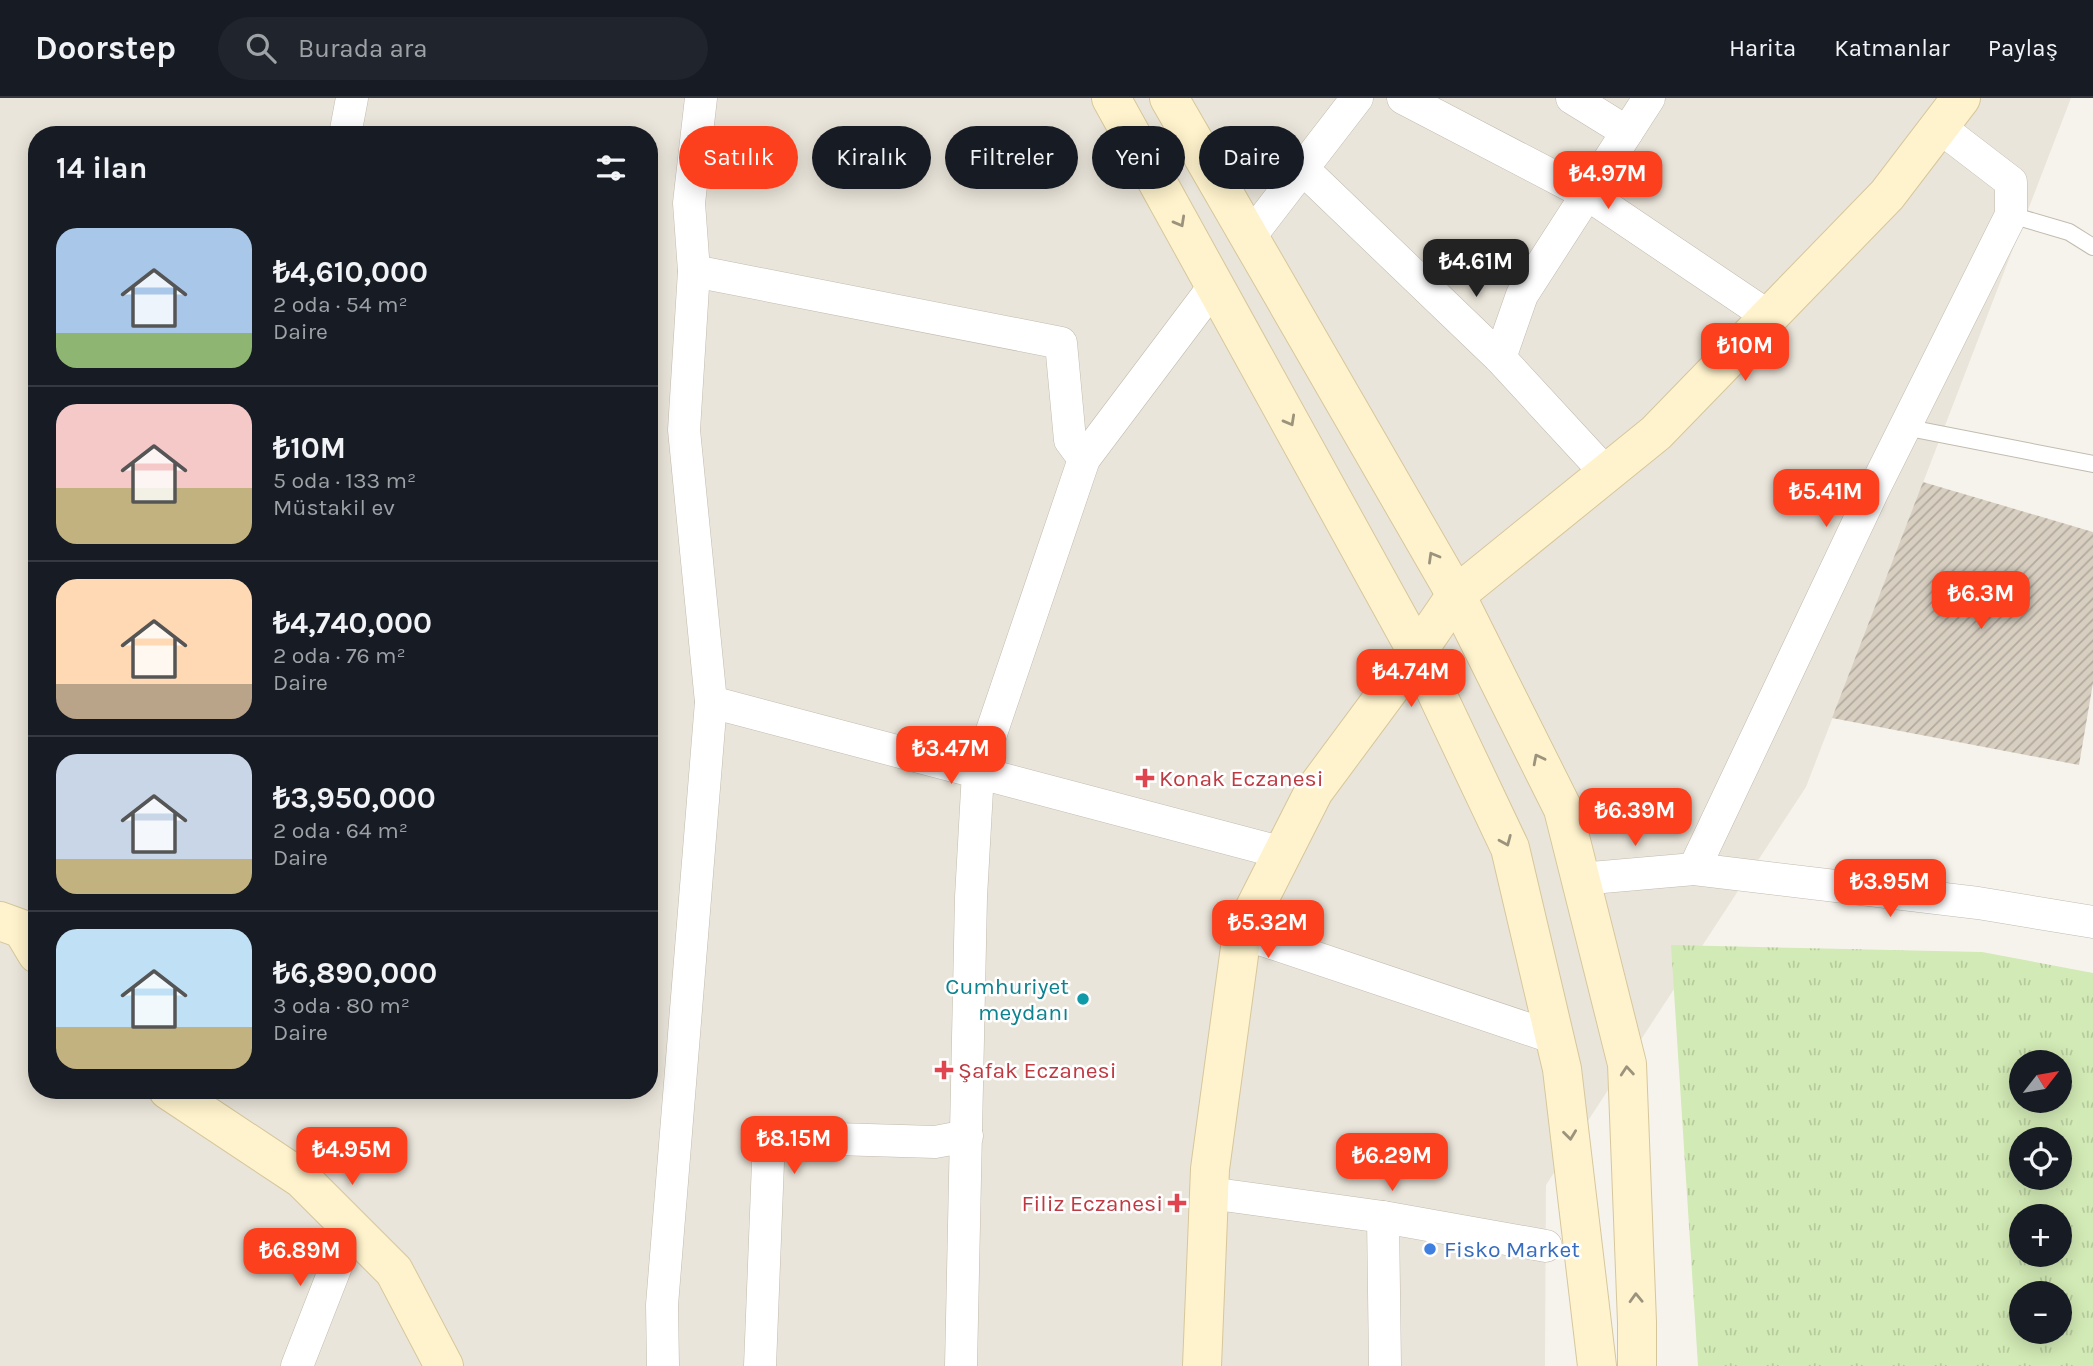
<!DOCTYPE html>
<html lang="tr">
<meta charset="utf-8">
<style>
body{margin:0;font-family:Karla,sans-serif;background:#20242c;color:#f1f3f6;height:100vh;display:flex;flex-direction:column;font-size:26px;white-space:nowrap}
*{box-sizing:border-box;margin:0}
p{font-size:23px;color:#9ea1a6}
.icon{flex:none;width:38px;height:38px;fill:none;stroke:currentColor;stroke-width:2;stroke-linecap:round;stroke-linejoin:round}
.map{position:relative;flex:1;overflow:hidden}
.sheet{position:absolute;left:28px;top:28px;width:630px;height:973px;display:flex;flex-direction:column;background:#171b24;border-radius:28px;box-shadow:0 4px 18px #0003}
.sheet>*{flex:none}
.guide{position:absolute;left:679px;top:28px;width:665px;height:63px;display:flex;gap:14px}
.needle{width:46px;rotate:59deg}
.buttons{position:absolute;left:2009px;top:952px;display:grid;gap:14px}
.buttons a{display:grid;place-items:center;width:63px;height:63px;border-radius:50%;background:#171b24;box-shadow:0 4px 18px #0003;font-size:35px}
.price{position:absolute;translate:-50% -60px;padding:0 16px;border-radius:14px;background:#fc3f1d;color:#fff;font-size:23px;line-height:46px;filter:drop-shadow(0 2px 4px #0008)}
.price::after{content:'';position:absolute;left:50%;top:42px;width:21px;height:16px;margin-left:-10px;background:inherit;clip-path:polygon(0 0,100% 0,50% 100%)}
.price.on{background:#222;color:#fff}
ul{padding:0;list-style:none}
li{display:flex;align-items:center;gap:21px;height:175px;padding:0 28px}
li+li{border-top:2px solid #363941}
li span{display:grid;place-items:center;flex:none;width:196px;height:140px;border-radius:21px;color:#555}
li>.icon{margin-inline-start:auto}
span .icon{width:84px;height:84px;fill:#fffc;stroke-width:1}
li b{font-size:30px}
h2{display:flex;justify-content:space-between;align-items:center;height:84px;padding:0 28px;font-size:30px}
.pill{padding:0 24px;border-radius:32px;background:#171b24;box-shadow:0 4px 18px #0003;font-size:24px;line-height:63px}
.pill.on{background:#fc3f1d;color:#fff}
header{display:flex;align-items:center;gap:42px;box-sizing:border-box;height:98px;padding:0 35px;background:#171b24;border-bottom:2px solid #363941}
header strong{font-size:33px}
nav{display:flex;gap:38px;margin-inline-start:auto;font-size:24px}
.search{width:490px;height:63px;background:#20242c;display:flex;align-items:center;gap:18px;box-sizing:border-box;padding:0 24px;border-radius:38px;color:#9ea1a6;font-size:26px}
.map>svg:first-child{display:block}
.residential{fill:#eae5da;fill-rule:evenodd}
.grass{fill:url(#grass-tufts);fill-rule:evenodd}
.building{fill:url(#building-hatch)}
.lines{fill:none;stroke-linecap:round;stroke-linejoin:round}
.lane-casing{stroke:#c2bbae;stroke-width:18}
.street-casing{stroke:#c2bbae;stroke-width:33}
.secondary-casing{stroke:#d6c79b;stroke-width:40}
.lane{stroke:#fff;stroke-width:16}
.street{stroke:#fff;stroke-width:32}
.secondary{stroke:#fff3cd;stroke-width:38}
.oneway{stroke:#9c937c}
.health-dot{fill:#e0444e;stroke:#fff;stroke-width:2.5}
.culture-dot{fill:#0f9aa8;stroke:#fff;stroke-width:2.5}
.shop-dot{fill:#3f7fe0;stroke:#fff;stroke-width:2.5}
.labels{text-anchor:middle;stroke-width:5;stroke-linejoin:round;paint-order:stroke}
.health-label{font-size:23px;fill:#be3a42;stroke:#fff;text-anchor:start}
.culture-label{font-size:23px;fill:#0d838f;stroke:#fff;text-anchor:end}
.shop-label{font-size:23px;fill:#366cbe;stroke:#fff;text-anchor:start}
</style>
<header>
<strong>Doorstep</strong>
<div class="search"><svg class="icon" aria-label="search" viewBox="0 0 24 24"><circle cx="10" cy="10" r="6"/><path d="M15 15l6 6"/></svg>Burada ara</div>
<nav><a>Harita</a><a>Katmanlar</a><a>Paylaş</a></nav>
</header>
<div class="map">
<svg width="2093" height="1268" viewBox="0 0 2093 1268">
<defs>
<pattern id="grass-tufts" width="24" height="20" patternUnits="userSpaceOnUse" patternTransform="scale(1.75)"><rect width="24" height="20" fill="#d2eab5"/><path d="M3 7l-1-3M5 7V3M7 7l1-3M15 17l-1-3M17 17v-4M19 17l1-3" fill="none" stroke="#b6ca9c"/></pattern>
<pattern id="building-hatch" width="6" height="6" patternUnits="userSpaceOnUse" patternTransform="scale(1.75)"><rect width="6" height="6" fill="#d8cfc1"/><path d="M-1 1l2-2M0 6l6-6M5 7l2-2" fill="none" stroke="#b1aa9e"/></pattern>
</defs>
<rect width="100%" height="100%" fill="#f6f3ec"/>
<path class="residential" d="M0 0H2071L1806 689 1546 1087 1545 1268H0ZM37 37H649V992H37Z"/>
<path class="grass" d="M1671 847 1982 854 2093 875V1268H1698ZM2021 964H2060V1003H2021ZM2021 1041H2060V1080H2021ZM2021 1118H2060V1157H2021ZM2021 1195H2060V1234H2021Z"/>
<polygon class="building" points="1923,384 2093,434 2093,585 2079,667 1832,620"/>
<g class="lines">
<defs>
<g id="lane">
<polyline points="2011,117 2069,134 2093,149"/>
<polyline points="1904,329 2093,366"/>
</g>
<g id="street">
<polyline points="701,0 689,105 694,173 684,332 711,604"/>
<polyline points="1403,0 1587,96 1768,218"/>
<polyline points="1572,0 1627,34"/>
<polyline points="345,37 352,0"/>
<polyline points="1303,71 1500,260 1606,375"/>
<polyline points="1249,140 1357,0"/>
<polyline points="694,173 1061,245 1070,342 1084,361"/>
<polyline points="1500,260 1522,197 1649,0"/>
<polyline points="1694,771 1873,393 2011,117 2011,84 1938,28"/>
<polyline points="1580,781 1694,771 1978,805 2093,824"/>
<polyline points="1242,835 1555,940"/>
<polyline points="1209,1095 1383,1119 1385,1268"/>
<polyline points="1383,1119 1546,1148"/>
<polyline points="297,1268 351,1130"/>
<polyline points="663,1268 662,1207 711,604 1283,755"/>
<polyline points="760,1268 769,1039 935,1044 967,1038"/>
<polyline points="961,1268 971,799 978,674 1084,361 1215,187"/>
</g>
<g id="secondary">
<polyline points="1111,0 1417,554 1510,750 1562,971 1597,1268"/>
<polyline points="1169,0 1456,497 1563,711 1627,966 1637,1224 1637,1268"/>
<polyline points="0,823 22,831 37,856"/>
<polyline points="168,992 302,1081 394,1173 444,1268"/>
<polyline points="1202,1268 1210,1071 1242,835 1314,693 1417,554 1456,497 1656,335 1887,97 1961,0"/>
</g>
</defs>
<use href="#lane" class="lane-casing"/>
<use href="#street" class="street-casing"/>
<use href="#secondary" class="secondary-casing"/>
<use href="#lane" class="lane"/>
<use href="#street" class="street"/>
<use href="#secondary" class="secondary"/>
</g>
<defs><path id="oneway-chevron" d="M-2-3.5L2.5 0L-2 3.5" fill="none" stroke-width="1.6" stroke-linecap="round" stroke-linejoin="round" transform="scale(1.75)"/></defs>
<g class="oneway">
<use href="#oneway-chevron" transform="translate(1180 124) rotate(61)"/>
<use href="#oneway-chevron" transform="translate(1290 323) rotate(61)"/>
<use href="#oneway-chevron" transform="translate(1433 459) rotate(-120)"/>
<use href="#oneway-chevron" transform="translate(1538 661) rotate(-117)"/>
<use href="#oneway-chevron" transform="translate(1506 743) rotate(67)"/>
<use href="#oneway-chevron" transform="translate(1627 973) rotate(-95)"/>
<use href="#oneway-chevron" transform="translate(1570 1037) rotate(83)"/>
<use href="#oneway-chevron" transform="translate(1636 1200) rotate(-92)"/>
</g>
<g class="health-dot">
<path d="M1141.5 669.5h7v7h7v7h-7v7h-7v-7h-7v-7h7z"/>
<path d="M940.5 961.5h7v7h7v7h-7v7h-7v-7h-7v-7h7z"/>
<path d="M1173.5 1094.5h7v7h7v7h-7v7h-7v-7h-7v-7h7z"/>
</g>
<circle class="culture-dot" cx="1083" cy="901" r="7"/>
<circle class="shop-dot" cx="1430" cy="1151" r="7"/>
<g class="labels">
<g class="health-label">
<text x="1159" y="688">Konak Eczanesi</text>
<text x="958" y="980">Şafak Eczanesi</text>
<text x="1163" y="1113" text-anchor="end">Filiz Eczanesi</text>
</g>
<g class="culture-label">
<text x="1069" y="896">Cumhuriyet<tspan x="1069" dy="26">meydanı</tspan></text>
</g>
<g class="shop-label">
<text x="1444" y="1159">Fisko Market</text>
</g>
</g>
</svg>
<div class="buttons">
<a><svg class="needle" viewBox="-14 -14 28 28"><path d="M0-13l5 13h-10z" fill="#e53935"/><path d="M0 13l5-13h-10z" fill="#9ea1a6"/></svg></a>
<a><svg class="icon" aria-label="locate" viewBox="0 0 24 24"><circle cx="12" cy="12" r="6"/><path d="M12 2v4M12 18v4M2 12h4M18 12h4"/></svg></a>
<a>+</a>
<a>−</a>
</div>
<b class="price" style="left:1608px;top:113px">₺4.97M</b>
<b class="price on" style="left:1476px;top:201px">₺4.61M</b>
<b class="price" style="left:1745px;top:285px">₺10M</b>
<b class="price" style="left:1826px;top:431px">₺5.41M</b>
<b class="price" style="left:1981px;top:533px">₺6.3M</b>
<b class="price" style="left:1411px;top:611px">₺4.74M</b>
<b class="price" style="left:951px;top:688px">₺3.47M</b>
<b class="price" style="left:1635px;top:750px">₺6.39M</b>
<b class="price" style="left:1890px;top:821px">₺3.95M</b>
<b class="price" style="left:1268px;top:862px">₺5.32M</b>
<b class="price" style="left:794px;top:1078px">₺8.15M</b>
<b class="price" style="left:352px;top:1089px">₺4.95M</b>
<b class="price" style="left:1392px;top:1095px">₺6.29M</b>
<b class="price" style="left:300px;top:1190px">₺6.89M</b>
<div class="guide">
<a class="pill on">Satılık</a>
<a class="pill">Kiralık</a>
<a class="pill">Filtreler</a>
<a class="pill">Yeni</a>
<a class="pill">Daire</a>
</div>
<section class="sheet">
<h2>14 ilan<svg class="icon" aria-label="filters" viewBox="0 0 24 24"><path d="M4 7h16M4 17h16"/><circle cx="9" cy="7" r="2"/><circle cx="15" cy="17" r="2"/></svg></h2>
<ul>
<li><span style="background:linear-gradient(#a9c7e8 75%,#8fb573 0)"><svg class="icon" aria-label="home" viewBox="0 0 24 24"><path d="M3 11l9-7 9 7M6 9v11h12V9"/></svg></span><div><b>₺4,610,000</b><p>2 oda · 54 m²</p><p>Daire</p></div></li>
<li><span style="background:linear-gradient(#f6c9c9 60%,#c2b280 0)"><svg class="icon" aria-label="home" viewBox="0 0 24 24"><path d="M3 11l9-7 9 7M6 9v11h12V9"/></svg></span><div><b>₺10M</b><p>5 oda · 133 m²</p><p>Müstakil ev</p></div></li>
<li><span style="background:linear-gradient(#ffd9b3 75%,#b9a48a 0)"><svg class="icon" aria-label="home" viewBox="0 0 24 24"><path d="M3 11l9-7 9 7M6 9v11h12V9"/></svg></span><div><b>₺4,740,000</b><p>2 oda · 76 m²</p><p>Daire</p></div></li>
<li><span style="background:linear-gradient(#c9d6e8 75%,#c2b280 0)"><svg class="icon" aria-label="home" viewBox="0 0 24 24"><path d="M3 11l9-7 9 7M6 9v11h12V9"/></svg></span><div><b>₺3,950,000</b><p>2 oda · 64 m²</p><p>Daire</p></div></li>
<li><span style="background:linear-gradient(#bfe0f5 70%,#c2b280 0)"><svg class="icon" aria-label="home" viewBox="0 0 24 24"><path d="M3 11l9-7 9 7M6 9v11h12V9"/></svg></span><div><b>₺6,890,000</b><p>3 oda · 80 m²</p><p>Daire</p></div></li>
</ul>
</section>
</div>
